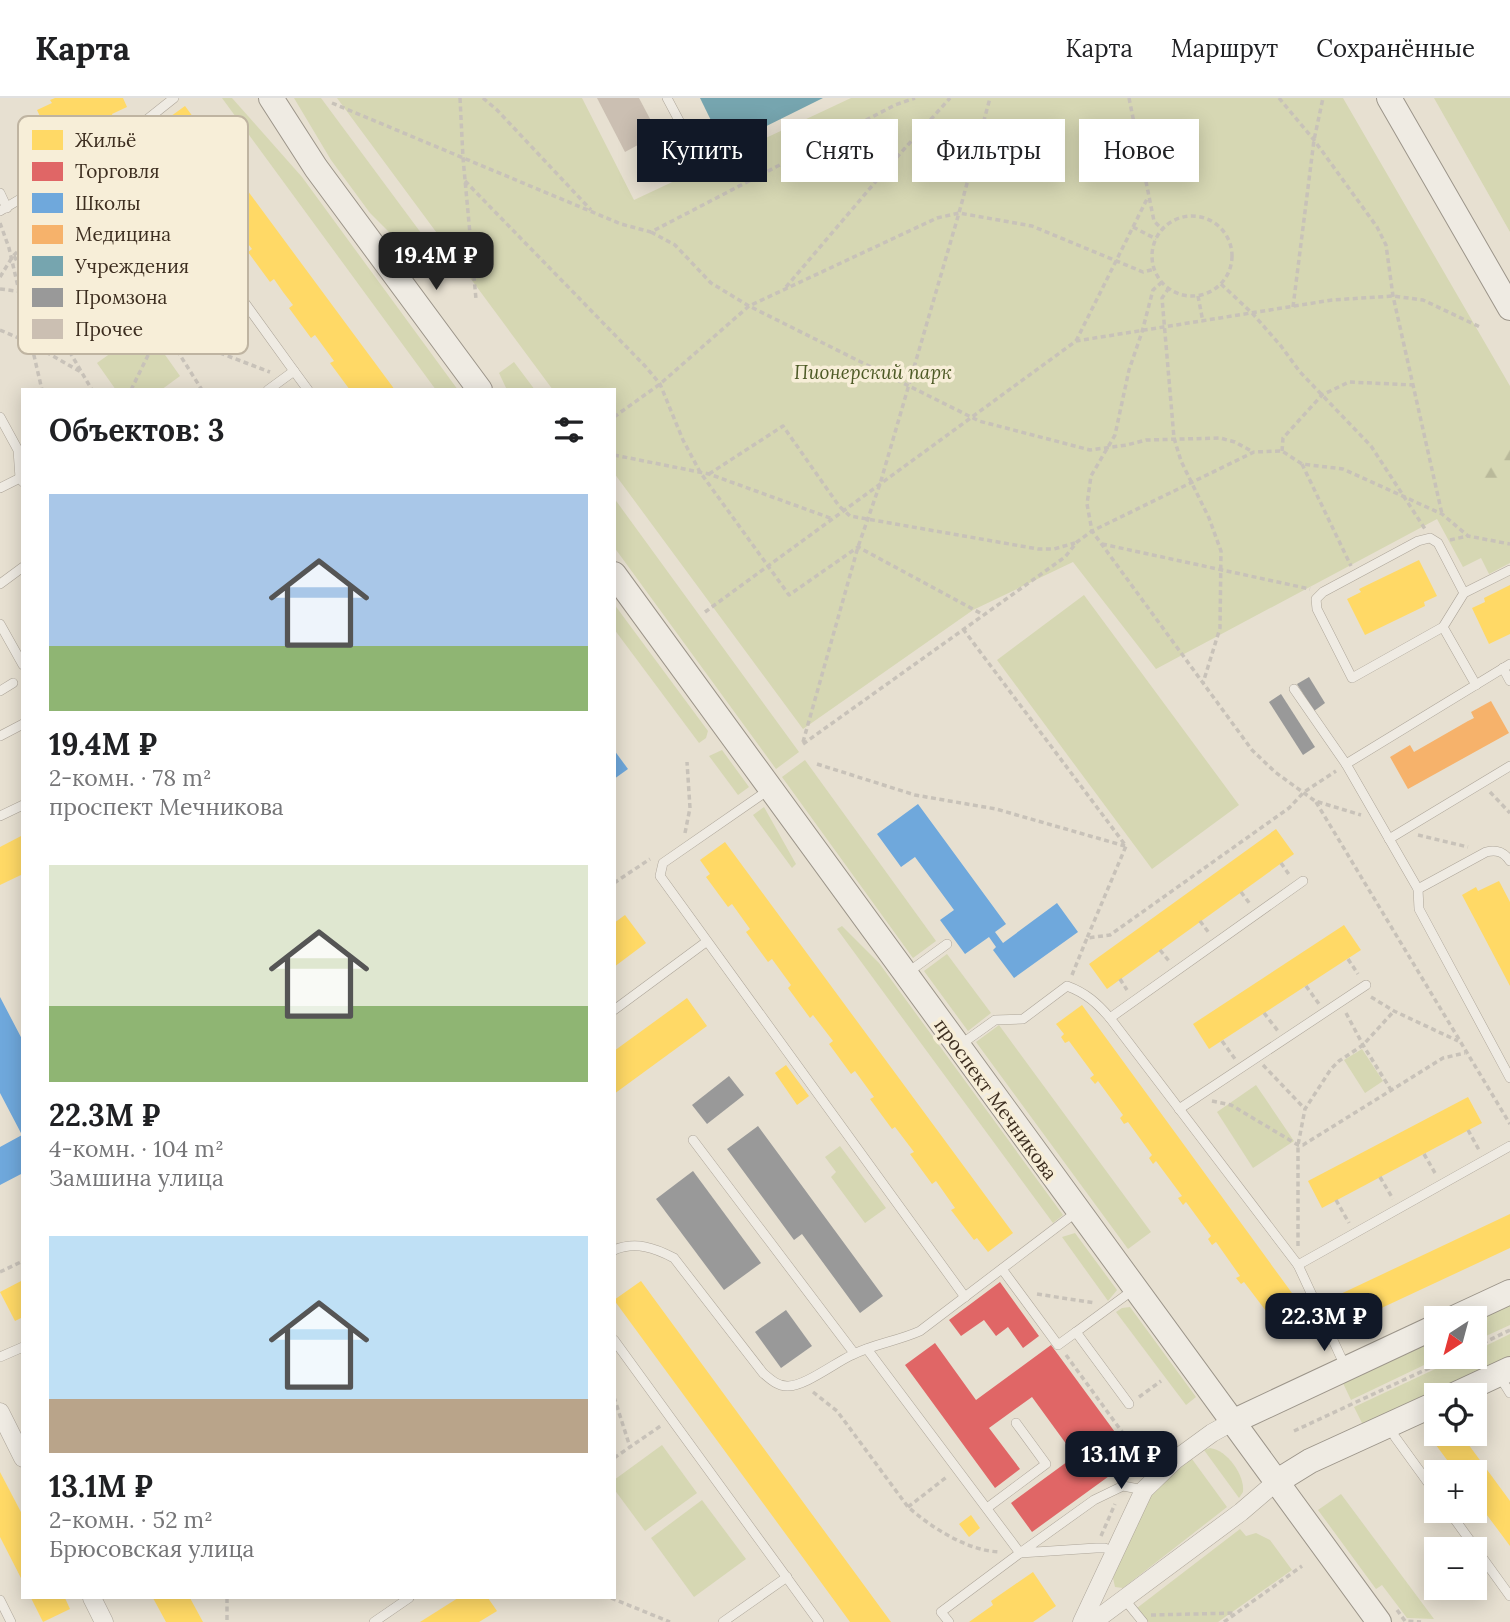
<!DOCTYPE html>
<html lang="ru">
<meta charset="utf-8">
<style>
body{margin:0;font-family:Lora,serif;background:#f2f2f2;color:#202124;height:100vh;display:flex;flex-direction:column;font-size:26px;white-space:nowrap}
*{box-sizing:border-box;margin:0}
p{font-size:23px;color:#757577}
.icon{flex:none;width:38px;height:38px;fill:none;stroke:currentColor;stroke-width:2;stroke-linecap:round;stroke-linejoin:round}
.map{position:relative;flex:1;overflow:hidden}
.drawer{position:absolute;left:21px;top:290px;width:595px;height:1211px;display:flex;flex-direction:column;background:#fff;border-radius:0px;box-shadow:0 4px 18px #0003}
.drawer>*{flex:none}
.guide{position:absolute;left:637px;top:21px;width:665px;height:63px;display:flex;gap:14px}
.needle{width:46px;rotate:216deg}
.controls{position:absolute;left:1424px;top:1208px;display:grid;gap:14px}
.controls a{display:grid;place-items:center;width:63px;height:63px;border-radius:0px;background:#fff;box-shadow:0 4px 18px #0003;font-size:35px}
.price{position:absolute;translate:-50% -60px;padding:0 16px;border-radius:14px;background:#111827;color:#fff;font-size:23px;line-height:46px;filter:drop-shadow(0 2px 4px #0008)}
.price::after{content:'';position:absolute;left:50%;top:42px;width:21px;height:16px;margin-left:-10px;background:inherit;clip-path:polygon(0 0,100% 0,50% 100%)}
.price.active{background:#222;color:#fff}
ul{padding:0;list-style:none}
li{display:grid;align-content:center;gap:14px;height:371px;padding:0 28px}
li span{display:grid;place-items:center;height:217px;border-radius:0px;color:#555}
li>.icon{margin-inline-start:auto}
span .icon{width:126px;height:126px;fill:#fffc;stroke-width:1}
li b{font-size:30px}
h2{display:flex;justify-content:space-between;align-items:center;height:84px;padding:0 28px;font-size:30px}
.pill{padding:0 24px;border-radius:0px;background:#fff;box-shadow:0 4px 18px #0003;font-size:24px;line-height:63px}
.pill.active{background:#111827;color:#fff}
header{display:flex;align-items:center;gap:42px;box-sizing:border-box;height:98px;padding:0 35px;background:#fff;border-bottom:2px solid #e0e0e0}
header strong{font-size:33px}
nav{display:flex;gap:38px;margin-inline-start:auto;font-size:24px}
.map>svg:first-child{display:block}
.green{fill:#d6d7b3}
.forest{fill:url(#forest-firs)}
.homes{fill:#ffd966}
.shops{fill:#e06666}
.schools{fill:#6fa8dc}
.health{fill:#f6b26b}
.public{fill:#76a5af}
.industry{fill:#999}
.building{fill:#cbbfb2}
.lines{fill:none;stroke-linecap:round;stroke-linejoin:round}
.lane-casing{stroke:#ada599;stroke-width:10}
.street-casing{stroke:#ada599;stroke-width:19}
.secondary-casing{stroke:#9c958a;stroke-width:26}
.path{stroke:#c8c2b9;stroke-width:3.5;stroke-dasharray:5 3.5;stroke-linecap:butt}
.lane{stroke:#efebe3;stroke-width:9}
.street{stroke:#efebe3;stroke-width:18}
.secondary{stroke:#efebe3;stroke-width:24}
.labels{text-anchor:middle;stroke-width:7;stroke-linejoin:round;paint-order:stroke}
.park-label{font-size:19px;font-style:italic;fill:#4d5a26;stroke:#f7eed8}
.street-label{font-size:19px;fill:#3d2e20;stroke:#f7eed8}
.key{fill:#f7eed8;stroke:#bfb4a1;stroke-width:2}
.key-label{font-size:19px;fill:#3d2e20}
</style>
<header>
<strong>Карта</strong>
<nav><a>Карта</a><a>Маршрут</a><a>Сохранённые</a></nav>
</header>
<div class="map">
<svg width="1510" height="1524" viewBox="0 0 1510 1524">
<defs>
<pattern id="forest-firs" width="22" height="20" patternUnits="userSpaceOnUse" patternTransform="scale(1.75)"><rect width="22" height="20" fill="#d6d7b3"/><path d="M5 1l3.5 6h-7zM16 11l3.5 6h-7z" fill="#b9b99a"/></pattern>
</defs>
<rect width="100%" height="100%" fill="#e7e0d1"/>
<g class="green">
<polygon points="222,0 232,0 302,79 458,292 436,292"/>
<polygon points="294,0 321,0 424,139 407,152 370,115 331,62"/>
<polygon points="337,0 582,0 634,102 851,0 1343,0 1510,288 1510,465 1489,476 1481,460 1463,469 1437,421 1156,571 1073,464 973,512 803,631 614,375 614,292 553,292"/>
<polygon points="1434,0 1510,0 1510,134"/>
<polygon points="146,230 180,278 161,292 116,292 97,265"/>
<polygon points="514,264 535,292 507,292 499,275"/>
<polygon points="614,400 799,654 776,671 614,449"/>
<polygon points="1084,497 1239,707 1152,771 997,562"/>
<polygon points="614,506 708,633 706,640 699,645 614,531"/>
<polygon points="722,652 749,689 738,697 709,658"/>
<polygon points="805,662 936,843 913,860 782,679"/>
<polygon points="764,709 796,766 792,770 753,717"/>
<polygon points="842,828 879,865 1063,1117 1053,1125 837,831"/>
<polygon points="947,856 991,915 968,933 924,873"/>
<polygon points="999,927 1151,1134 1128,1151 976,944"/>
<polygon points="1362,951 1383,983 1365,995 1344,962"/>
<polygon points="1256,987 1294,1043 1253,1070 1217,1014"/>
<polygon points="840,1048 886,1110 865,1125 831,1079 836,1074 825,1059"/>
<polygon points="1075,1135 1117,1192 1108,1203 1062,1139"/>
<polygon points="1510,1205 1510,1227 1475,1243 1475,1221"/>
<polygon points="1130,1209 1196,1299 1186,1307 1116,1214 1122,1210"/>
<polygon points="1510,1236 1510,1261 1364,1329 1354,1309 1463,1258 1475,1258 1475,1253"/>
<polygon points="1437,1239 1437,1258 1443,1258 1351,1302 1342,1283"/>
<polygon points="662,1347 697,1395 645,1433 614,1391 614,1382"/>
<path d="M1210 1350C1227 1352 1245 1377 1243 1394L1239 1400 1204 1352Z"/>
<polygon points="1192,1361 1227,1409 1123,1490 1115,1489 1113,1480 1143,1408 1157,1388"/>
<polygon points="1341,1396 1434,1521 1407,1520 1382,1487 1376,1491 1318,1412"/>
<polygon points="702,1402 746,1461 694,1499 651,1440"/>
<polygon points="1240,1431 1246,1438 1256,1435 1270,1442 1292,1472 1218,1524 1147,1524 1137,1510"/>
</g>
<path class="forest" d="M1503 340 1510 341V384L1500 395 1480 387C1476 371 1491 350 1503 340Z"/>
<g class="homes">
<polygon points="55,0 123,0 127,9 112,16 113,19 54,48 37,12 52,5 50,2"/>
<polygon points="185,8 395,292 350,292 330,265 334,263 315,237 311,240 289,210 293,207 283,194 274,181 270,184 248,154 252,151 232,125 229,127 207,98 210,95 192,70 188,73 166,43 170,40 160,26"/>
<polygon points="1419,462 1437,498 1424,504 1425,508 1365,537 1347,501 1361,494 1359,491"/>
<polygon points="1510,487 1510,536 1489,546 1472,510 1485,504 1484,500"/>
<polygon points="1276,731 1294,756 1107,891 1089,866"/>
<polygon points="23,737 23,776 0,787 0,749"/>
<polygon points="725,744 1013,1135 988,1154 977,1140 974,1142 951,1112 955,1110 936,1083 932,1086 910,1056 914,1054 895,1029 892,1031 870,1001 874,999 855,973 851,976 829,946 833,943 813,917 810,920 788,890 791,887 772,861 768,864 746,834 750,831 732,806 728,809 706,779 710,776 700,762"/>
<polygon points="1499,783 1510,804 1510,888 1462,797 1476,789 1478,793"/>
<polygon points="625,817 646,845 614,869 614,825"/>
<polygon points="1344,827 1361,852 1209,951 1193,926"/>
<polygon points="687,900 707,928 614,996 614,953"/>
<polygon points="1082,907 1308,1217 1283,1236 1273,1223 1270,1226 1265,1220 1269,1217 1244,1184 1241,1186 1236,1180 1240,1178 1216,1144 1212,1147 1208,1141 1211,1138 1186,1104 1183,1107 1178,1100 1182,1098 1156,1063 1153,1066 1149,1060 1152,1057 1128,1024 1124,1026 1120,1020 1123,1017 1098,983 1095,986 1090,980 1094,977 1069,943 1065,945 1061,939 1064,936 1056,926"/>
<polygon points="786,967 809,998 797,1007 775,975"/>
<polygon points="1468,999 1482,1025 1322,1110 1308,1083"/>
<polygon points="1510,1116 1510,1150 1345,1227 1332,1200"/>
<polygon points="23,1182 23,1219 15,1223 0,1194"/>
<polygon points="641,1183 891,1524 850,1524 771,1416 614,1202"/>
<polygon points="1437,1328 1437,1335 1460,1335 1510,1403 1510,1448 1475,1401 1475,1374 1456,1374 1427,1335"/>
<polygon points="0,1374 23,1418 23,1484 0,1439"/>
<polygon points="971,1417 980,1430 969,1439 959,1426"/>
<polygon points="1033,1474 1056,1508 1033,1524 969,1524 993,1507 991,1503"/>
<polygon points="31,1500 65,1500 70,1511 43,1524"/>
<polygon points="153,1500 190,1500 203,1524 166,1524"/>
<polygon points="458,1500 488,1500 497,1513 479,1524 420,1524"/>
</g>
<g class="shops">
<polygon points="1000,1184 1039,1238 1023,1250 1008,1229 996,1238 984,1222 961,1238 949,1222"/>
<polygon points="935,1245 976,1302 1051,1247 1134,1360 1032,1434 1011,1405 1075,1358 1032,1299 989,1330 1020,1371 995,1390 905,1267"/>
</g>
<g class="schools">
<polygon points="614,652 628,671 614,681"/>
<polygon points="918,706 1006,826 995,834 1003,845 1057,805 1078,834 1014,880 993,852 996,849 989,839 965,856 940,822 954,812 915,759 901,769 877,736"/>
<polygon points="0,899 23,943 23,1075 0,1087 0,1049 22,1037 0,995"/>
</g>
<polygon class="health" points="1491,603 1509,635 1408,691 1390,659 1410,647 1414,654 1468,623 1474,620 1471,614"/>
<polygon class="public" points="700,0 823,0 724,49"/>
<g class="industry">
<polygon points="1309,579 1325,605 1314,613 1297,586"/>
<polygon points="1281,596 1315,649 1303,657 1269,604"/>
<polygon points="729,978 744,997 707,1026 692,1007"/>
<polygon points="758,1028 883,1198 860,1215 802,1136 794,1142 727,1051"/>
<polygon points="693,1073 761,1165 724,1192 656,1101"/>
<polygon points="786,1212 812,1248 781,1270 755,1234"/>
</g>
<polygon class="building" points="597,0 639,0 658,36 625,54"/>
<g class="lines">
<defs>
<g id="lane">
<polyline points="174,0 125,39 294,273"/>
<polyline points="667,0 684,32"/>
<polyline points="0,95 7,110"/>
<polyline points="0,113 125,39"/>
<polyline points="268,292 294,273 308,292"/>
<polyline points="0,319 18,352 20,380 23,384"/>
<polyline points="0,390 20,380"/>
<polyline points="0,486 23,469"/>
<polyline points="1464,495 1443,529 1476,587"/>
<polyline points="0,526 23,567"/>
<polyline points="1443,529 1352,580 1317,511 1316,501 1323,494 1418,443 1430,440 1438,445 1464,495 1510,472"/>
<polyline points="1510,566 1346,666 1418,791 1419,811 1510,980"/>
<polyline points="1503,570 1510,583"/>
<polyline points="1294,591 1346,666"/>
<polyline points="0,593 13,585"/>
<polyline points="0,638 23,626"/>
<polyline points="770,691 663,765 660,778 965,1199"/>
<polyline points="0,718 23,707"/>
<polyline points="1389,741 1510,668"/>
<path d="M1418 791 1486 754C1497 751 1504 754 1510 763"/>
<polyline points="907,875 947,846"/>
<polyline points="614,912 706,844"/>
<path d="M960 947 995 922 1023 921 1067 888C1086 895 1097 905 1110 920"/>
<polyline points="1179,1011 1366,887"/>
<polyline points="693,1042 854,1255"/>
<path d="M614 1152C636 1143 655 1150 674 1160L763 1275C770 1281 777 1288 787 1288 804 1289 836 1264 852 1257 873 1246 898 1243 920 1233L1078 1113"/>
<polyline points="1298,1167 1110,920 1303,783"/>
<polyline points="1002,1171 1058,1247 1076,1234"/>
<polyline points="614,1242 819,1524"/>
<polyline points="867,1251 1020,1455 941,1514 949,1524"/>
<polyline points="0,1259 23,1249"/>
<polyline points="1345,1268 1298,1167 1510,1048"/>
<polyline points="1500,1279 1510,1295"/>
<polyline points="1129,1306 1076,1234 1133,1192"/>
<polyline points="1390,1329 1395,1339 1437,1397"/>
<polyline points="987,1410 1046,1366 1016,1325"/>
<polyline points="1448,1412 1510,1498"/>
<polyline points="1114,1454 1105,1450 1096,1450 1020,1455 1094,1402 1123,1388 1144,1392"/>
<polyline points="0,1502 11,1524"/>
<polyline points="1125,1502 1143,1524"/>
<polyline points="374,1524 409,1500"/>
<polyline points="723,1524 787,1479"/>
</g>
<g id="street">
<polyline points="0,1314 23,1360"/>
<polyline points="92,1500 104,1524"/>
<polyline points="1082,1524 1144,1392 1175,1362 1212,1335 1232,1324"/>
<polyline points="1093,1524 1241,1414 1276,1384"/>
</g>
<g id="secondary">
<polyline points="271,0 316,70 480,292"/>
<polyline points="1389,0 1510,210"/>
<polyline points="614,476 1379,1524"/>
<polyline points="1454,1220 1510,1194"/>
<polyline points="1454,1297 1510,1271"/>
<polyline points="1232,1324 1437,1228"/>
<polyline points="1276,1384 1310,1363 1437,1305"/>
</g>
</defs>
<use href="#lane" class="lane-casing"/>
<use href="#street" class="street-casing"/>
<use href="#secondary" class="secondary-casing"/>
<g class="path">
<polyline points="460,0 463,60 476,201"/>
<polyline points="483,0 497,12 591,112"/>
<polyline points="1129,0 1154,123 1163,132"/>
<polyline points="1279,0 1314,42 1377,129 1386,147 1393,198 1442,416"/>
<polyline points="332,5 621,126 651,134 895,7 915,0"/>
<polyline points="465,83 646,269 660,286 683,342 700,374 789,497 858,449 982,516"/>
<polyline points="92,99 118,137 185,143"/>
<polyline points="24,112 28,119 117,205 167,235 270,274"/>
<circle cx="1192" cy="158" r="40"/>
<polyline points="0,125 9,150 42,292"/>
<polyline points="1133,129 1156,141"/>
<polyline points="651,134 675,147 711,185 749,208 979,323 1090,352 1127,347 1146,342 1220,340 1235,344 1253,354"/>
<polyline points="14,158 92,292"/>
<polyline points="0,179 13,158 31,140 133,71"/>
<polyline points="1162,184 1153,192 1142,234 1129,272 1115,337 1091,378 1087,406 1092,433 1252,652 1275,674 1315,703 1361,717"/>
<polyline points="1221,186 1253,216 1281,248 1300,274 1371,348 1425,431"/>
<polyline points="786,189 889,68 950,0"/>
<polyline points="1169,190 1162,200 1174,340 1181,363 1209,420 1221,453 1220,530 1203,585"/>
<polyline points="0,191 114,205"/>
<polyline points="1198,198 1203,224"/>
<polyline points="1293,209 1314,42 1323,0"/>
<polyline points="0,232 30,245 81,274"/>
<polyline points="163,233 189,147"/>
<polyline points="168,238 202,292"/>
<polyline points="1076,243 1148,99"/>
<polyline points="131,292 155,243 223,196"/>
<polyline points="614,319 660,286 749,208 937,120 959,115 1032,128 1143,174 1155,171"/>
<polyline points="1282,353 1283,340 1322,297 1349,284 1414,287"/>
<polyline points="614,357 709,376 833,421"/>
<polyline points="1302,366 1351,468"/>
<polyline points="709,376 783,328 839,408 850,418 1038,451 1054,451 1075,445"/>
<polyline points="1450,442 1468,438"/>
<polyline points="1102,446 1310,491"/>
<polyline points="705,514 1076,243 1332,202 1393,198 1423,202 1480,229"/>
<polyline points="963,531 1126,748 1087,840"/>
<polyline points="803,644 858,449 880,386 959,115 990,0"/>
<polyline points="803,646 1065,459 1077,444 1092,433 1254,354 1282,353 1302,366 1343,371 1442,416 1468,438 1510,446"/>
<polyline points="817,666 915,697 996,711 1125,748"/>
<polyline points="1490,694 1510,715"/>
<polyline points="1316,704 1510,1026"/>
<polyline points="685,735 690,710 687,664"/>
<polyline points="1418,737 1468,749"/>
<polyline points="1281,765 1290,778"/>
<polyline points="614,785 650,761"/>
<polyline points="1241,794 1250,806"/>
<polyline points="1200,823 1209,835"/>
<polyline points="1160,852 1169,863"/>
<polyline points="1348,861 1358,876"/>
<polyline points="1072,877 1087,840 1110,837 1289,710 1304,694 1336,673"/>
<polyline points="1120,881 1127,892"/>
<polyline points="1306,888 1319,906"/>
<polyline points="1371,899 1394,913 1458,943"/>
<polyline points="1264,915 1278,933"/>
<polyline points="1346,915 1363,947 1391,992"/>
<polyline points="1222,943 1235,961"/>
<polyline points="1263,967 1305,1011"/>
<polyline points="1212,1003 1231,1007 1298,1047 1303,1047 1443,960 1465,955"/>
<polyline points="1468,1032 1479,1052"/>
<polyline points="1424,1056 1435,1075"/>
<polyline points="1380,1079 1393,1101"/>
<polyline points="1336,1102 1349,1125"/>
<polyline points="1298,1148 1298,1047 1305,1011 1331,971 1339,963 1363,947 1394,913"/>
<polyline points="0,1174 23,1163"/>
<polyline points="1037,1196 1095,1205"/>
<polyline points="1475,1249 1510,1232"/>
<polyline points="1066,1257 1144,1364 1130,1378"/>
<path d="M813 1294 837 1313 908 1409C932 1430 968 1453 1000 1454"/>
<polyline points="614,1299 630,1349"/>
<polyline points="1139,1299 1161,1283"/>
<polyline points="1294,1333 1455,1258"/>
<polyline points="614,1360 662,1327"/>
<polyline points="908,1409 948,1378"/>
<polyline points="1101,1438 1115,1406"/>
<polyline points="227,1500 227,1524"/>
<polyline points="611,1500 670,1524"/>
<polyline points="1397,1512 1405,1523 1421,1524"/>
<polyline points="1151,1517 1236,1515"/>
<polyline points="1224,1524 1302,1468"/>
</g>
<use href="#lane" class="lane"/>
<use href="#street" class="street"/>
<use href="#secondary" class="secondary"/>
</g>
<g class="labels">
<g class="park-label">
<text x="873" y="281">Пионерский парк</text>
</g>
<g class="street-label">
<text transform="translate(996 1001) rotate(54)" y="7">проспект Мечникова</text>
</g>
</g>
<rect x="18" y="18" width="230" height="238" rx="10" class="key"/>
<rect x="32" y="32" width="31" height="20" fill="#ffd966"/>
<rect x="32" y="64" width="31" height="19" fill="#e06666"/>
<rect x="32" y="95" width="31" height="20" fill="#6fa8dc"/>
<rect x="32" y="127" width="31" height="19" fill="#f6b26b"/>
<rect x="32" y="158" width="31" height="20" fill="#76a5af"/>
<rect x="32" y="190" width="31" height="19" fill="#999"/>
<rect x="32" y="221" width="31" height="20" fill="#cbbfb2"/>
<g class="key-label">
<text x="75" y="49">Жильё</text>
<text x="75" y="80">Торговля</text>
<text x="75" y="112">Школы</text>
<text x="75" y="143">Медицина</text>
<text x="75" y="175">Учреждения</text>
<text x="75" y="206">Промзона</text>
<text x="75" y="238">Прочее</text>
</g>
</svg>
<div class="controls">
<a><svg class="needle" viewBox="-14 -14 28 28"><path d="M0-13l5 13h-10z" fill="#e53935"/><path d="M0 13l5-13h-10z" fill="#757577"/></svg></a>
<a><svg class="icon" aria-label="locate" viewBox="0 0 24 24"><circle cx="12" cy="12" r="6"/><path d="M12 2v4M12 18v4M2 12h4M18 12h4"/></svg></a>
<a>+</a>
<a>−</a>
</div>
<b class="price active" style="left:436px;top:194px">19.4M ₽</b>
<b class="price" style="left:1324px;top:1255px">22.3M ₽</b>
<b class="price" style="left:1121px;top:1393px">13.1M ₽</b>
<div class="guide">
<a class="pill active">Купить</a>
<a class="pill">Снять</a>
<a class="pill">Фильтры</a>
<a class="pill">Новое</a>
</div>
<section class="drawer">
<h2>Объектов: 3<svg class="icon" aria-label="filters" viewBox="0 0 24 24"><path d="M4 7h16M4 17h16"/><circle cx="9" cy="7" r="2"/><circle cx="15" cy="17" r="2"/></svg></h2>
<ul>
<li><span style="background:linear-gradient(#a9c7e8 70%,#8fb573 0)"><svg class="icon" aria-label="home" viewBox="0 0 24 24"><path d="M3 11l9-7 9 7M6 9v11h12V9"/></svg></span><div><b>19.4M ₽</b><p>2-комн. · 78 m²</p><p>проспект Мечникова</p></div></li>
<li><span style="background:linear-gradient(#dfe7d0 65%,#8fb573 0)"><svg class="icon" aria-label="home" viewBox="0 0 24 24"><path d="M3 11l9-7 9 7M6 9v11h12V9"/></svg></span><div><b>22.3M ₽</b><p>4-комн. · 104 m²</p><p>Замшина улица</p></div></li>
<li><span style="background:linear-gradient(#bfe0f5 75%,#b9a48a 0)"><svg class="icon" aria-label="home" viewBox="0 0 24 24"><path d="M3 11l9-7 9 7M6 9v11h12V9"/></svg></span><div><b>13.1M ₽</b><p>2-комн. · 52 m²</p><p>Брюсовская улица</p></div></li>
</ul>
</section>
</div>
